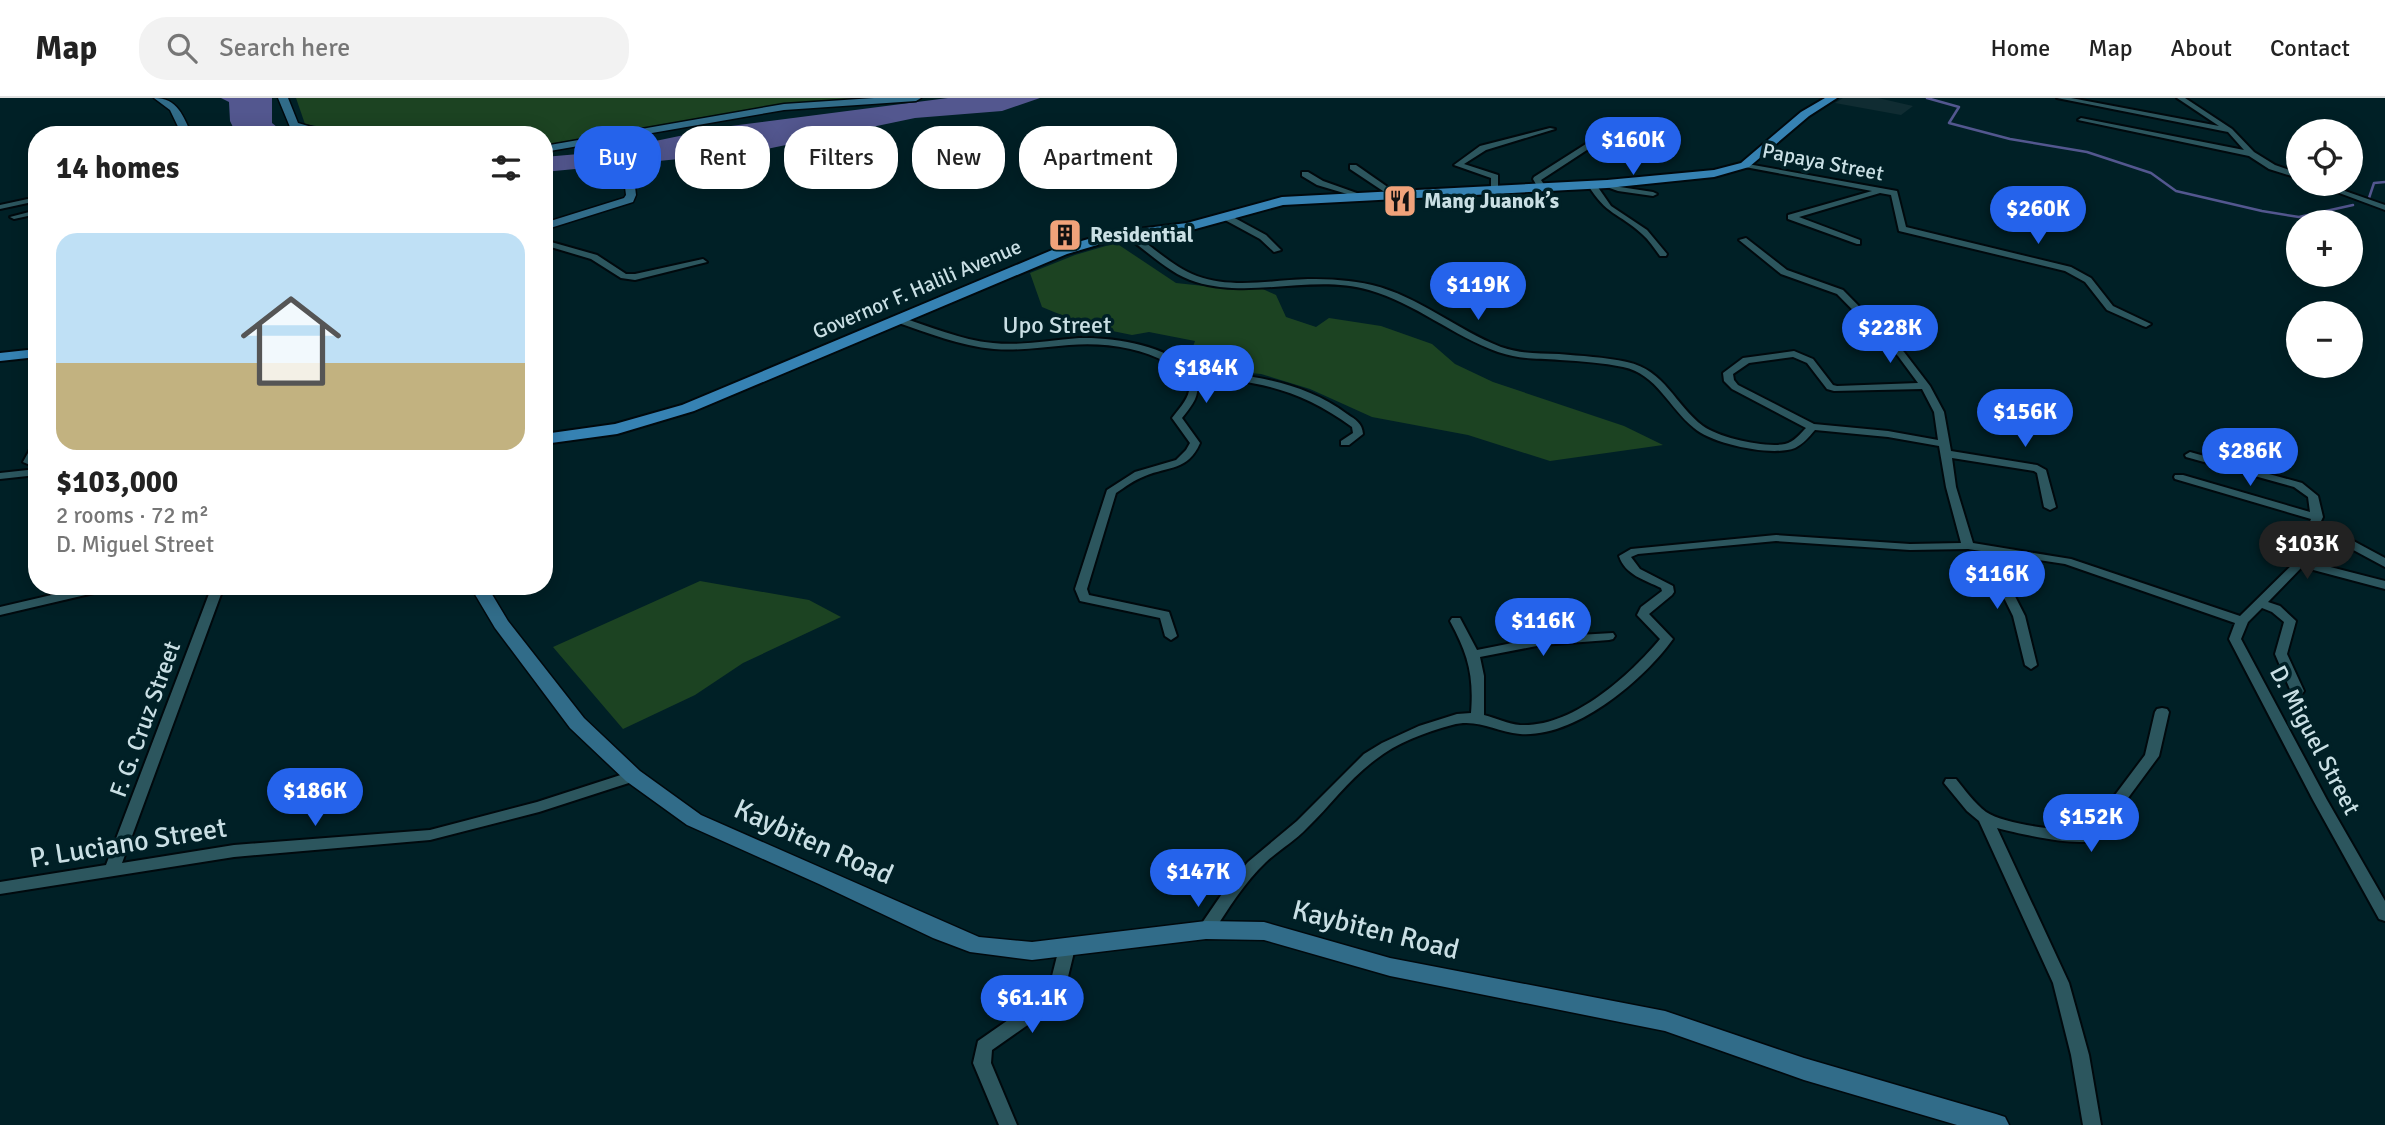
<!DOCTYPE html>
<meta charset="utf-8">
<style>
body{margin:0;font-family:Signika,sans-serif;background:#f2f2f2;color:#222;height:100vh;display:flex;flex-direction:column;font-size:26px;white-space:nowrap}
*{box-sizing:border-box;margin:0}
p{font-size:23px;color:#767676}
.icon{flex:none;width:38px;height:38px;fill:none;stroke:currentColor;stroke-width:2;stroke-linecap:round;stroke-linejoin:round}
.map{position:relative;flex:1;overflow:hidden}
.sheet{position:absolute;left:28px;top:28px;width:525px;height:469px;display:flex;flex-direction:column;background:#fff;border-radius:28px;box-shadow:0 4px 18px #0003}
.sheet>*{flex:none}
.top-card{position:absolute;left:574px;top:28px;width:665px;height:63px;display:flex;gap:14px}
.controls{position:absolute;left:2286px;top:21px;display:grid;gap:14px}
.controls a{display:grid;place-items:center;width:77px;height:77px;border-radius:50%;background:#fff;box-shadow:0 4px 18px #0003;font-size:35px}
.price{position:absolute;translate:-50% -60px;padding:0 16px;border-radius:24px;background:#2563eb;color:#fff;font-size:23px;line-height:46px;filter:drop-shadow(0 2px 4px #0008)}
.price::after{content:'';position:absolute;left:50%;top:42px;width:21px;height:16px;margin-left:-10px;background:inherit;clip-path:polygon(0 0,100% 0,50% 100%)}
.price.selected{background:#222;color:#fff}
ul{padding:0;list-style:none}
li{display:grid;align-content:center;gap:14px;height:371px;padding:0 28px}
li span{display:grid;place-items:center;height:217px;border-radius:21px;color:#555}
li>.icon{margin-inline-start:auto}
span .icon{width:126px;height:126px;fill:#fffc;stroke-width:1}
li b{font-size:30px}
h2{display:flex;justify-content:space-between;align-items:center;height:84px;padding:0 28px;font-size:30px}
.chip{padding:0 24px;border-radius:28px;background:#fff;box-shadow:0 4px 18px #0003;font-size:24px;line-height:63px}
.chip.selected{background:#2563eb;color:#fff}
header{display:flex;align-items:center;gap:42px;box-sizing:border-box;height:98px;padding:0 35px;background:#fff;border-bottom:2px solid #e0e0e0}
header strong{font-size:33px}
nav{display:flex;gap:38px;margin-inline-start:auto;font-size:24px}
.search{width:490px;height:63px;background:#f2f2f2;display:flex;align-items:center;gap:18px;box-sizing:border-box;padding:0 24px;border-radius:28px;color:#767676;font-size:26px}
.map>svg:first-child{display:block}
.built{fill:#102c32}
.green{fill:#1c4322}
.water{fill:#53578f}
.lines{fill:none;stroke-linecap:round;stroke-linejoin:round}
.stream{stroke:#53578f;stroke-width:2.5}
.street-casing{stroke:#00090d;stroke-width:4}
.secondary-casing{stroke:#00090d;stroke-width:3}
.primary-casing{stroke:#00090d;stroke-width:4}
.street{fill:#2c565e;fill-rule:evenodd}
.secondary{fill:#316c89;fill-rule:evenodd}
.primary{fill:#3682b3;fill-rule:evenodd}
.labels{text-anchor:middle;stroke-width:7;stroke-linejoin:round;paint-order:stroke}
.far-street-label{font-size:21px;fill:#c9dfe4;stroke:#002026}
.far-poi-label{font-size:21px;font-weight:bold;fill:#c9dfe4;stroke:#002026;text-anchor:start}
.street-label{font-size:24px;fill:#c9dfe4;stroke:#002026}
.near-street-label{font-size:28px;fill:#c9dfe4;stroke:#002026}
</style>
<header>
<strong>Map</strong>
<div class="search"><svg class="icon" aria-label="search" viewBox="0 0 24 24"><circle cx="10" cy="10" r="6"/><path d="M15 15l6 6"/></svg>Search here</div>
<nav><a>Home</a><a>Map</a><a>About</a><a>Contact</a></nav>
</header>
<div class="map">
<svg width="2385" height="1027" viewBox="0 0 2385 1027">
<rect width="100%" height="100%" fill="#002026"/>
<polygon class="built" points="1843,0 1878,0 1913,8 1901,17 1835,5"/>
<g class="green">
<polygon points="296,0 873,0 789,5 544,47 544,37 366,37 305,26"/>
<polygon points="1116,145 1176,185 1204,188 1252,186 1276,197 1286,219 1316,229 1329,220 1381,228 1432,246 1455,266 1493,284 1624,328 1663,347 1550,363 1468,337 1372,319 1310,291 1261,276 1205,271 1189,260 1195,243 1149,234 1132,237 1088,228 1042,209 1030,175 1075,157"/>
<polygon points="700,483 809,502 841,519 743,565 695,597 623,631 553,549"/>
</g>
<g class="water">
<polygon points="221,0 272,0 272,25 283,34 300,37 237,37 230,23 229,4"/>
<polygon points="948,0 1040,0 1002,13 915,20 752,54 544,74 544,59 602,54 723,29"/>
</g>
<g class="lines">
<g class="stream">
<polyline points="1927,0 1959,9 1949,25 2010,41 2087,54 2151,75 2176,93 2262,113 2299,119 2353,107"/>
<polyline points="2369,100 2374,85 2385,84"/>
</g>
<defs>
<g id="street">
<polygon points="2057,0 2071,0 2219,28 2177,0 2185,0 2232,31 2254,54 2275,67 2298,75 2298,80 2269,71 2249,58 2078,22 2081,20 2244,52 2228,34"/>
<polygon points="1550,30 1555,31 1486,52 1464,66 1498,77 1498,93 1491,91 1491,80 1454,67 1480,48"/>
<polygon points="1589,44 1669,49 1673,51 1669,53 1593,48 1541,82 1545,88 1538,90 1533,81 1534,79"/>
<polygon points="1742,65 1897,93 1906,129 2071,169 2091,180 2113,208 2151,226 2146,229 2143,228 2107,212 2085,184 2065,173 1899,133 1891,97 1880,95 1799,119 1860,142 1860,146 1857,146 1788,121 1788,117 1872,93 1745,69 1742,69"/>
<polygon points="1350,67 1356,67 1399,97 1392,99 1350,71"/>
<polygon points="1302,74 1308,74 1323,83 1368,99 1364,101 1317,87 1302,78"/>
<polygon points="1604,84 1620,89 1653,94 1657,96 1653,98 1618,93 1604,88"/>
<path d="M1589 85H1595L1611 108 1647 132 1667 156 1666 158H1660C1654 150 1649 142 1642 136 1619 115 1606 117 1588 87Z"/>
<polygon points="2315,86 2325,86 2385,107 2385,112"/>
<polygon points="37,99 37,103 0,111 0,107"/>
<polygon points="37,112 37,116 14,121 10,119"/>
<polygon points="1225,118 1231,118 1266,137 1281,152 1274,154 1260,141 1225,122"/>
<path d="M1125 134H1131C1153 149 1173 169 1197 178 1232 191 1273 182 1308 181 1330 181 1351 182 1372 187 1418 198 1457 232 1501 249 1521 256 1538 255 1559 256 1581 258 1605 259 1627 264 1665 272 1675 307 1703 328 1720 340 1765 350 1785 346 1794 344 1800 336 1806 330L1732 291 1724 283 1723 275 1743 260 1794 253 1813 261 1833 287 1837 288 1918 285 1898 258 1837 196 1781 176 1739 142 1746 140 1787 172 1843 192 1904 254 1930 288 1944 314 1951 353 2037 367 2046 372 2056 409 2050 412 2044 409 2037 375 2034 373 1952 360 1956 389 1973 445 2071 461 2240 518 2295 464 2311 421 2175 381 2174 379 2175 377H2183L2310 414 2308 399 2294 389 2186 359 2185 357 2190 354 2302 385 2318 398 2323 419 2320 425 2385 460V469L2318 433 2307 463 2385 483V491L2302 469 2268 504 2280 508 2296 523 2287 556 2304 593 2302 596H2292L2275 556 2284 524 2272 514 2262 510 2248 524 2241 541 2327 702 2385 803V823L2379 821 2313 702 2229 541 2235 525 2065 466 1993 455 2025 518 2037 567 2031 571 2025 567 2013 518 1981 453 1968 451 1910 452 1776 443 1638 456 1631 459 1640 471 1673 488 1674 494 1672 497 1649 516 1673 541C1643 583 1575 640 1520 636 1495 634 1478 620 1452 627 1426 634 1396 645 1375 662 1349 681 1330 708 1307 730 1295 743 1279 752 1266 764 1244 785 1228 811 1212 836L1206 838 1200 836 1198 832 1200 828 1226 790 1248 764 1297 723 1364 656 1382 645 1419 628 1457 616 1471 615C1474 577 1468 556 1450 523L1452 520H1460L1477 552 1542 539 1613 535 1615 538 1613 541 1609 542 1542 547 1480 559 1484 578V617C1496 620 1508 626 1520 627 1572 630 1629 578 1660 541L1637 517 1641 509 1662 493 1661 490C1645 482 1625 477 1619 458L1631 451 1776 437 1910 446 1961 445 1946 389 1939 348 1888 339 1815 332C1809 339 1803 346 1795 350 1772 359 1712 346 1694 330 1669 310 1657 276 1623 269 1603 265 1581 263 1560 262 1536 260 1522 262 1498 254 1453 238 1415 205 1369 192 1313 176 1252 201 1196 184 1169 176 1148 153 1125 138ZM1793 259 1807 265 1827 291 1834 293 1922 291 1934 314 1938 342 1888 333 1814 326 1738 287 1734 282 1733 276 1749 265Z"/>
<polygon points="544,142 597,157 626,176 635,176 703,161 707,164 635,182 621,180 591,161 544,147"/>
<path d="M899 219C930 228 960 242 993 245 1022 248 1050 242 1079 240 1115 239 1164 247 1191 272 1245 276 1302 282 1347 316 1356 322 1362 325 1363 336L1349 347H1341V343L1353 335 1352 329C1300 291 1258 283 1195 278 1202 296 1193 306 1182 320L1200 345C1188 373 1169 368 1145 378 1134 382 1125 389 1116 395L1087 491 1089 497 1169 514 1177 538 1171 542 1165 538 1160 520 1080 503 1075 491 1107 392 1135 374 1176 362 1186 352 1190 345 1172 320C1178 312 1187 303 1189 293 1191 279 1179 270 1168 265 1139 249 1102 244 1069 247 1044 249 1019 253 994 251 960 248 928 235 896 224L894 222Z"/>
<polygon points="37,345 37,358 34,363 37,363 37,370 23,364 33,346"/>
<polygon points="37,371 37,377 0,381 0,375"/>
<polygon points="90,488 113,488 111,491 0,517 0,509"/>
<polygon points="212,488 224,488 122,765 234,747 430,732 537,704 633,673 638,674 640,678 638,682 539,714 430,742 234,759 0,796 0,784 106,767"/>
<path d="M2162 610 2167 611 2169 614 2159 658 2097 742C2074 749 2021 736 1997 730L2069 885 2089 957 2101 1027H2083L2071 957 2053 885 1979 723 1967 713 1944 685 1946 681H1956C1965 692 1974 705 1986 714 2005 727 2064 733 2088 733L2145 657 2155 614 2157 611Z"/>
<polygon points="1067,844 1073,845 1075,850 1066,887 1056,907 992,952 991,965 1017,1027 999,1027 973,965 978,943 1044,897 1050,886 1059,850 1061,845"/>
</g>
<g id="secondary">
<path d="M154 0C178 0 183 18 192 37H182L170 12Z"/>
<polygon points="278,0 288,0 298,25 339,37 321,37 290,29"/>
<polygon points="874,0 921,0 916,3 784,12 629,39 636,97 633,104 544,132 544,125 624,100 626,97 619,41 544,54 544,48 784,6"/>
<polygon points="470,488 487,488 508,523 584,620 640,673 701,717 979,839 1032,844 1206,823 1264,824 1390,860 1665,913 1804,960 1996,1016 2005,1019 2009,1027 1957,1027 1804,982 1665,933 1390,878 1264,842 1206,841 1032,862 970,854 933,840 819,786 687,727 626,683 570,630 495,530"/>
</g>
<g id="primary">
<polygon points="1825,0 1837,0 1809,18 1749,69 1714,79 1607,90 1283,107 1188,133 1114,142 1067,156 694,313 617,336 544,346 544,336 615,326 682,307 1057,150 1113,134 1187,125 1282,99 1607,82 1714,72 1741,65 1801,14"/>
<polygon points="37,251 37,259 0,263 0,255"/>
</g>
</defs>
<use href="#street" class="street-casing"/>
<use href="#secondary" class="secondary-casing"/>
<use href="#primary" class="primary-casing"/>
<use href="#street" class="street"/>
<use href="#secondary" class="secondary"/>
<use href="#primary" class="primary"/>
</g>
<defs>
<symbol id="restaurant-square" viewBox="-11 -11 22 22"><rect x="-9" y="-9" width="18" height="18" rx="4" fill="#f0a27a" stroke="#002026"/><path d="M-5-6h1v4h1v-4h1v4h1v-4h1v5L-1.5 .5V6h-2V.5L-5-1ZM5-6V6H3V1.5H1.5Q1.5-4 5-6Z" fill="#111"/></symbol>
<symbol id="building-square" viewBox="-11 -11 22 22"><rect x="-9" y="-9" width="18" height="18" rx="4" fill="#f0a27a" stroke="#002026"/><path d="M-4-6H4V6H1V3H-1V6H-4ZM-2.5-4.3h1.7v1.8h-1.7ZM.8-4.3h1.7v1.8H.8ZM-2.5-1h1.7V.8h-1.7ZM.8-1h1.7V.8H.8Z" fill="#111"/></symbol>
</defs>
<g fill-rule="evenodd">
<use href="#restaurant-square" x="1381" y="84" width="38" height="38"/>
<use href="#building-square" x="1046" y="118" width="38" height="38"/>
</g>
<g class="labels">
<g class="far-street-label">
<text transform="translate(1823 64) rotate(11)" y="7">Papaya Street</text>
<text transform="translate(917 191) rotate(-23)" y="7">Governor F. Halili Avenue</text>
</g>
<g class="far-poi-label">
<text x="1424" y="110">Mang Juanok’s</text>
<text x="1090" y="144">Residential</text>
</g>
<g class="street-label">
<text x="1057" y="235">Upo Street</text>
<text transform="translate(145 621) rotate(-70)" y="8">F. G. Cruz Street</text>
<text transform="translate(2315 642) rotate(62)" y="8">D. Miguel Street</text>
</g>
<g class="near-street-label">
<text transform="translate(814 743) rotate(24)" y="10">Kaybiten Road</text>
<text transform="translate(128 744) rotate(-9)" y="10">P. Luciano Street</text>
<text transform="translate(1376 831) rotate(14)" y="10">Kaybiten Road</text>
</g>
</g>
</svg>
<div class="controls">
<a><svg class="icon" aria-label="locate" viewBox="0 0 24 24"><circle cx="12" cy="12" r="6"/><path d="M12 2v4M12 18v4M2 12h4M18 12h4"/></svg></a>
<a>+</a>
<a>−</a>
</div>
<b class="price" style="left:1633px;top:79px">$160K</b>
<b class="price" style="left:2038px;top:148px">$260K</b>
<b class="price" style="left:1478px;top:224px">$119K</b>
<b class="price" style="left:1890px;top:267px">$228K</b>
<b class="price" style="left:1206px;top:307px">$184K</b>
<b class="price" style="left:2025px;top:351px">$156K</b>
<b class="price" style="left:2250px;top:390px">$286K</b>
<b class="price selected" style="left:2307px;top:483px">$103K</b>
<b class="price" style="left:1997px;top:513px">$116K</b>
<b class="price" style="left:1543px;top:560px">$116K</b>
<b class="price" style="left:315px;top:730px">$186K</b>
<b class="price" style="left:2091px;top:756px">$152K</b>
<b class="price" style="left:1198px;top:811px">$147K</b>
<b class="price" style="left:1032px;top:937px">$61.1K</b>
<div class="top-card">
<a class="chip selected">Buy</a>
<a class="chip">Rent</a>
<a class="chip">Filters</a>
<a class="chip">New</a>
<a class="chip">Apartment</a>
</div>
<section class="sheet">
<h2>14 homes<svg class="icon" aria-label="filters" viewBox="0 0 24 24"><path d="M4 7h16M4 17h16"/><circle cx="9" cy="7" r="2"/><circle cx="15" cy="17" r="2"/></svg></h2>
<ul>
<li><span style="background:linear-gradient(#bfe0f5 60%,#c2b280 0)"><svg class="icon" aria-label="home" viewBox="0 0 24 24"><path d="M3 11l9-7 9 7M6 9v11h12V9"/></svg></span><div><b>$103,000</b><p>2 rooms · 72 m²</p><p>D. Miguel Street</p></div></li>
</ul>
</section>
</div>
